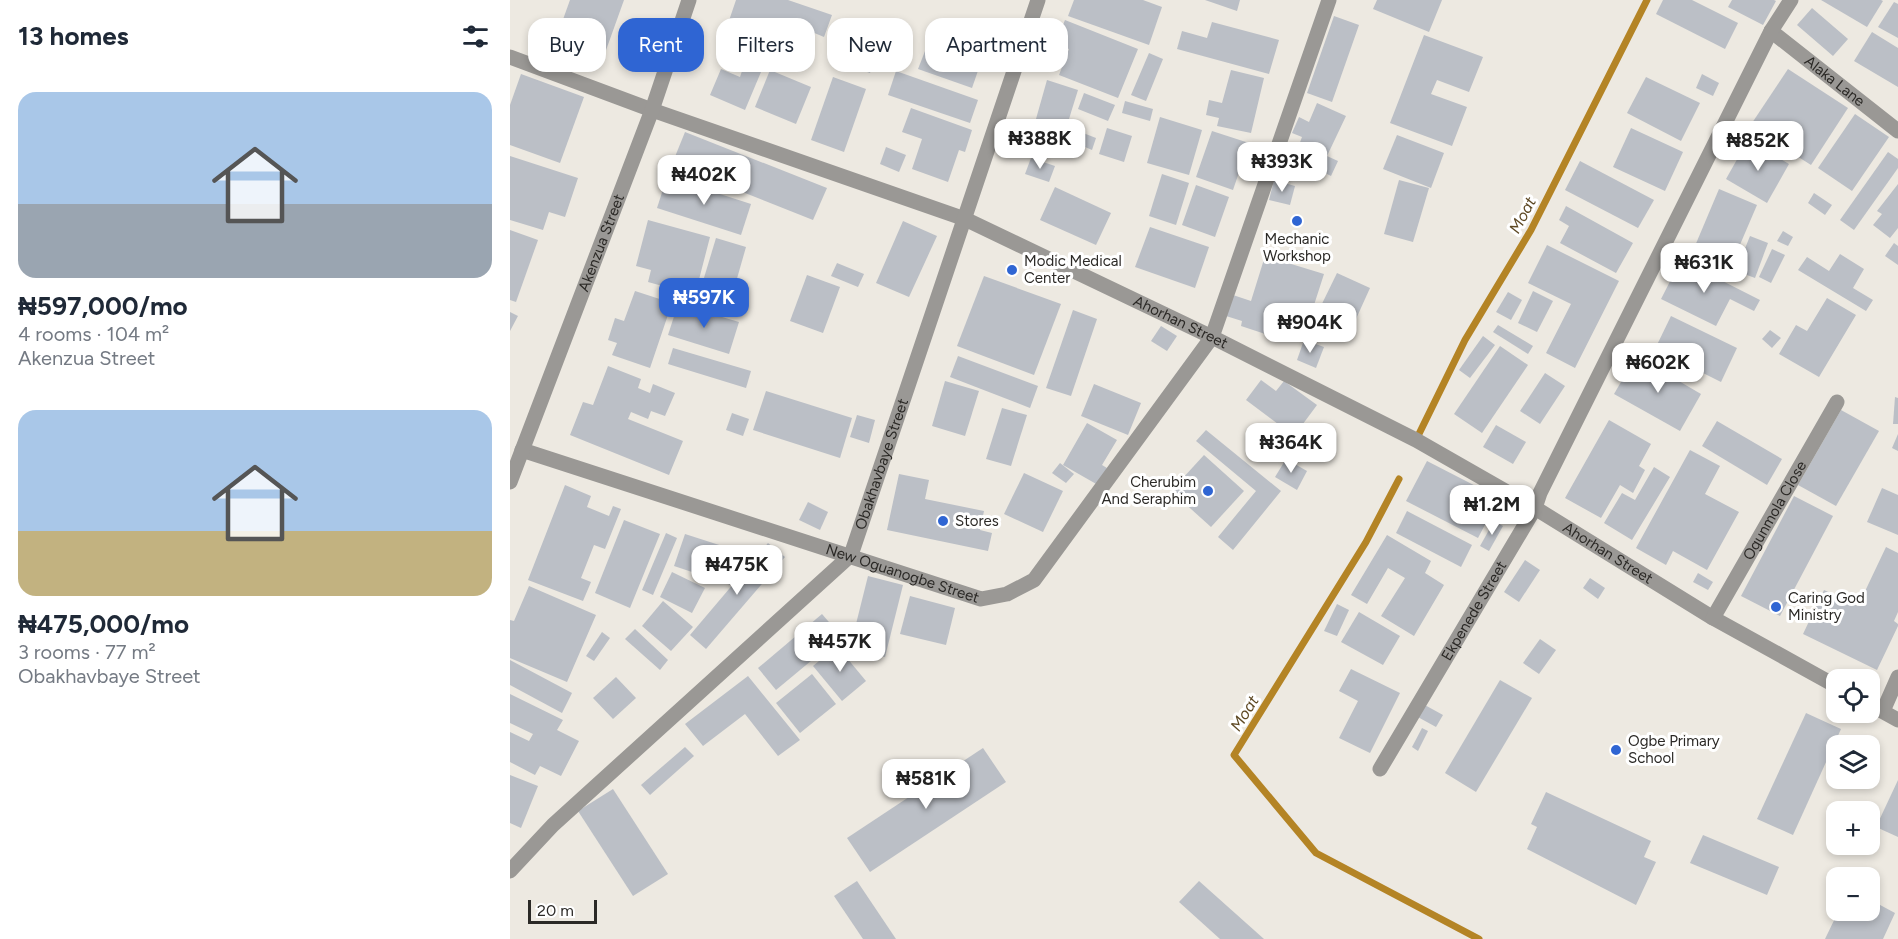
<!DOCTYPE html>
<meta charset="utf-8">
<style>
body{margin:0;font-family:Figtree,sans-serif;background:#f2f2f3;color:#1f2937;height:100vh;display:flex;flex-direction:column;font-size:22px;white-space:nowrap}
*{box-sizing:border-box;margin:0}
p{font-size:20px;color:#747a83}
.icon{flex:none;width:33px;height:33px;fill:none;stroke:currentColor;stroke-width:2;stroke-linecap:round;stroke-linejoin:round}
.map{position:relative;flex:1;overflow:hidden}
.panel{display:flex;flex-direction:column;background:#fff;width:510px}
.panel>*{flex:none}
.hud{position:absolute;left:18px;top:18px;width:570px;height:54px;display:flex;gap:12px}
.tools{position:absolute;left:1316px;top:669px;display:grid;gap:12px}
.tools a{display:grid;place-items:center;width:54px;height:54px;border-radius:12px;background:#fff;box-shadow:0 3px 9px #0003;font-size:30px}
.scale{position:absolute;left:18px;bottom:15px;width:69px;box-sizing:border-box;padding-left:6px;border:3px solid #2b2926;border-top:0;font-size:16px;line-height:21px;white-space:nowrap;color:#2b2926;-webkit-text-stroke:4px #fff;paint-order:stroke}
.price{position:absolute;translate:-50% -51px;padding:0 14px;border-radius:12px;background:#fff;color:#222;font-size:20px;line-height:39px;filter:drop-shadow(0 2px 3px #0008)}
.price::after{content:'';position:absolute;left:50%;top:36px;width:18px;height:14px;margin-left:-9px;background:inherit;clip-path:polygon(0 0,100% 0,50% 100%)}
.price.on{background:#2f65d3;color:#fff}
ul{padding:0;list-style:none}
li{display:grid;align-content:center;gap:12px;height:318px;padding:0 18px}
li span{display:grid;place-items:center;height:186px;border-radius:18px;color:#555}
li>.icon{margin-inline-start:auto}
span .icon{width:108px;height:108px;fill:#fffc;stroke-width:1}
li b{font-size:26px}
h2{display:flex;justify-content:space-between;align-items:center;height:72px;padding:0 18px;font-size:26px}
.chip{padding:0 21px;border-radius:18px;background:#fff;box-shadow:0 3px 9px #0003;font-size:21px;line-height:54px}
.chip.on{background:#2f65d3;color:#fff}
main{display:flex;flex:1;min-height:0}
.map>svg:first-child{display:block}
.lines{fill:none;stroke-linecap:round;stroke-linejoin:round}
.stream{stroke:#b48425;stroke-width:7}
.building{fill:#bbbfc6}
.minor{stroke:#9a9895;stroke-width:15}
.tertiary{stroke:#9a9895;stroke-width:15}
.poi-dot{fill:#2f65d3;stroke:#fff;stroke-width:2}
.labels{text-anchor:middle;stroke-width:6;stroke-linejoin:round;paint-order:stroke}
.street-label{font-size:15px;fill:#2b2926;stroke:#fff}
.poi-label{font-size:15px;fill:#2b2926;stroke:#fff;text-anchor:start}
.water-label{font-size:16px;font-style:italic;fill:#5e4924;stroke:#fff}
</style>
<main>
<section class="panel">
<h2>13 homes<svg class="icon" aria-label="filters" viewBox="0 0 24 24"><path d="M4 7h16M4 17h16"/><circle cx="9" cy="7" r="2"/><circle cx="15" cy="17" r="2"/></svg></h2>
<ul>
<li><span style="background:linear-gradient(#a9c7e8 60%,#9aa5b1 0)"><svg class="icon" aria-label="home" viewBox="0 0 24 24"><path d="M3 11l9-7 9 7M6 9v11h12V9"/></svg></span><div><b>₦597,000/mo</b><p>4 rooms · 104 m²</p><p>Akenzua Street</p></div></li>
<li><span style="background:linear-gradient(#a9c7e8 65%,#c2b280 0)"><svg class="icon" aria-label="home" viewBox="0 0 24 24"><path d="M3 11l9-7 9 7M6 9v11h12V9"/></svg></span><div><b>₦475,000/mo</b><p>3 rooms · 77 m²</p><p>Obakhavbaye Street</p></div></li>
</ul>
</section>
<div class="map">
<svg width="1388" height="939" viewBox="0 0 1388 939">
<rect width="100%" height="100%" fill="#ede9e1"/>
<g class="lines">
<g class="stream">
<polyline points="906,440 955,340 1021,230 1137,0"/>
<polyline points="889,479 856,542 724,755 806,853 969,939"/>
</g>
</g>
<g class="building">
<polygon points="60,0 114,0 90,67 42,50"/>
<polygon points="226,0 278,0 322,15 314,37 302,32 298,42 279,35 268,67 210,47"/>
<polygon points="564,0 633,0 652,7 639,45 558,16"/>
<polygon points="695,0 730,0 727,11"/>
<polygon points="867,0 932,0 919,32 863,9"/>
<polygon points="1153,0 1182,0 1228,23 1215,49 1146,14"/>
<polygon points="1222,0 1264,0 1266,1 1253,25 1218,7"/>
<polygon points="1311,0 1371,0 1373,1 1357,27"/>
<polygon points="1384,2 1388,4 1388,38 1368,27"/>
<polygon points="1302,8 1338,39 1323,56 1287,25"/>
<polygon points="824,16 849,25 822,102 797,93"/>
<polygon points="555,20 628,49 608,98 549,75 559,49 545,44"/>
<polygon points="702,22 769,40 759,74 667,49 672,31 697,38"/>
<polygon points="332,31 371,44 360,73 322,60"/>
<polygon points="1362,32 1388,48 1388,87 1344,61"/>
<polygon points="914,35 973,57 959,92 927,80 921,94 957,107 942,146 880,123"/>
<polygon points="417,46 470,65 462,88 408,69"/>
<polygon points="639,53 653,59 636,101 621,95"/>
<polygon points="234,65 251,72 235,110 200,95 211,69 230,77"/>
<polygon points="1278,69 1338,108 1301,165 1240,126"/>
<polygon points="260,70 301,87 286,124 245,107"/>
<polygon points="721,70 754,78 741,133 707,126 709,118 696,115 699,100 712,103"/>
<polygon points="386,71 468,100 460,123 378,95"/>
<polygon points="11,74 74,97 50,163 0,145 0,105"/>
<polygon points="1192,74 1209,83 1203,96 1186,88"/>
<polygon points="323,77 356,89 334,152 301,140"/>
<polygon points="1136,77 1190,103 1171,141 1117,113"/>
<polygon points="537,80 568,90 554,135 524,126"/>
<polygon points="574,93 605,105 598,121 568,109"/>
<polygon points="615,101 643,109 640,121 612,113"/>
<polygon points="807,103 836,116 817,156 828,161 821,176 811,171 808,178 779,165 782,160 774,156 781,142 789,145 792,137 782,133 789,117 799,122"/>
<polygon points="401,108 462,130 455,152 449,150 438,182 402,169 412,139 392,132"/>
<polygon points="1345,114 1379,137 1342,191 1308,168"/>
<polygon points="650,117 692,130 679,175 637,163"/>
<polygon points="597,128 622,136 614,162 589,154"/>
<polygon points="1121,128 1173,152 1155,191 1103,167"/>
<polygon points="563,129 586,138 582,150 559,140"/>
<polygon points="702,131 739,143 723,190 686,177"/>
<polygon points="175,132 317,188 303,220 162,164"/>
<polygon points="887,135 934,153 921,188 873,169"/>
<polygon points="1238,140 1279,164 1257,203 1216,179"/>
<polygon points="376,147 396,155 389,172 370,164"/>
<polygon points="1378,152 1388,159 1388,168 1344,230 1330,220"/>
<polygon points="0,156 68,178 55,217 39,212 33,230 0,220"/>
<polygon points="521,158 545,166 539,182 515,174"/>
<polygon points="1070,161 1144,200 1128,228 1055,190"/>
<polygon points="652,174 679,183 666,225 639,216"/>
<polygon points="157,177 241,204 231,235 147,208"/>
<polygon points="764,180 785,186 780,205 759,200"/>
<polygon points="889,180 919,188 903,242 874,234"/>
<polygon points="1388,184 1388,228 1380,238 1363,225 1372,214 1367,211"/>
<polygon points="686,185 719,197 705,237 672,225"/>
<polygon points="545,187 601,213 586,245 530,220"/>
<polygon points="1209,189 1247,205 1220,268 1182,253"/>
<polygon points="1304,193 1322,205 1315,215 1298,203"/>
<polygon points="1056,206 1123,243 1106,273 1050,243 1059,226 1049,220"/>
<polygon points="138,220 200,237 185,295 138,282 141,270 126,266"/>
<polygon points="393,221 427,236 399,297 366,283"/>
<polygon points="640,227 699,247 685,288 625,267"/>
<polygon points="0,230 28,240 6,302 0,300"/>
<polygon points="1273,231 1283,237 1278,246 1267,241"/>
<polygon points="1240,236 1258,243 1245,278 1226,271"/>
<polygon points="206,238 236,247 218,310 187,301"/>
<polygon points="1384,243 1388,246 1388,265 1375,256"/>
<polygon points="1037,245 1109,281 1065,368 1036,353 1061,304 1018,283"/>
<polygon points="1262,249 1275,255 1261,283 1249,277"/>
<polygon points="1330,254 1354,269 1343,288 1363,300 1356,311 1288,270 1297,257 1319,271"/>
<polygon points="755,256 814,274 795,333 784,329 779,342 731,326 732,321 716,316 723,295 741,301"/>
<polygon points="1171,260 1250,300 1244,311 1220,299 1206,326 1151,299"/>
<polygon points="327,263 354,274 348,287 321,276"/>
<polygon points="827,273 860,288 841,330 807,314"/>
<polygon points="297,275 330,287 313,333 280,321"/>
<polygon points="474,276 551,304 524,375 447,346"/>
<polygon points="125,291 162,303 140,368 102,355 107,343 98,340 105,318 114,321"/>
<polygon points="1023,291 1043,301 1027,332 1008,323"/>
<polygon points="998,292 1012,300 1001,320 986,312"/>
<polygon points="1317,298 1346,315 1309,377 1269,354 1286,325 1297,331"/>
<polygon points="168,304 229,322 219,354 158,335"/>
<polygon points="563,310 587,319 561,396 536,388"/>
<polygon points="0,312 8,316 0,331"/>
<polygon points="1161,316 1227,348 1211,382 1145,349"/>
<polygon points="988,325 1023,346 1018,354 983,332"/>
<polygon points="651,326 667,336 657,351 641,341"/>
<polygon points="1260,330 1271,338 1262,348 1252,339"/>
<polygon points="973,336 985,345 960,378 949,370"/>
<polygon points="794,340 814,347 806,368 787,360"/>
<polygon points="990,346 1018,365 972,433 944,414"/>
<polygon points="163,348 241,371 236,388 158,364"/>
<polygon points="448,356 528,386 520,408 440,377"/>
<polygon points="1126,356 1191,394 1170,431 1104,394"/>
<polygon points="98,366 131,379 128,388 140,393 143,384 165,393 155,416 141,411 138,419 121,412 118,419 173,441 159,475 60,435 73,402 83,405"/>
<polygon points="1035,373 1055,386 1030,424 1010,411"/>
<polygon points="751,380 766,391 774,381 807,405 784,436 736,400"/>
<polygon points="435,381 469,391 455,436 422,426"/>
<polygon points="584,384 631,403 618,435 571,416"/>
<polygon points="256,391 342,418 330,458 243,430"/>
<polygon points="1385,397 1388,398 1388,424 1383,424"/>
<polygon points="492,408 517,415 501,466 476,459"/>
<polygon points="1331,410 1369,431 1326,506 1288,485"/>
<polygon points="222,413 239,419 233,436 216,430"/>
<polygon points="347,415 365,420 359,443 340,437"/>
<polygon points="1099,420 1141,444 1129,466 1135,470 1123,493 1110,485 1091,518 1055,498"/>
<polygon points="1207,421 1272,459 1257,485 1192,446"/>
<polygon points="577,423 607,440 592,465 597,468 588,485 553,465"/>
<polygon points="986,425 1016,442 1003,464 973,447"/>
<polygon points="696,430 771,491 723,550 708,537 746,491 686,441"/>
<polygon points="1388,434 1388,451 1382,448"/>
<polygon points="1180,450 1210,466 1195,494 1229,512 1197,570 1163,551 1156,565 1126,548"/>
<polygon points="694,455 734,491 701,527 661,491"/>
<polygon points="776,459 797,471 787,490 765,477"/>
<polygon points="917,461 989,498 968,538 896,501"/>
<polygon points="550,463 564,474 556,483 542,473"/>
<polygon points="1144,467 1160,477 1122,540 1094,523 1112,493 1125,500"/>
<polygon points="514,473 553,491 533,532 494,514"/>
<polygon points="389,474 419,480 415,499 474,511 470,530 482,533 478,551 377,530"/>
<polygon points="55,485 81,496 77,507 99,516 103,506 111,509 95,549 84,545 71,578 81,582 73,601 18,580"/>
<polygon points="1372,488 1388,495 1388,535 1357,522"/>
<polygon points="1284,496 1323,516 1270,616 1231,596"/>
<polygon points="298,502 318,512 310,530 289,520"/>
<polygon points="897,511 962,545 951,567 886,533"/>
<polygon points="114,520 150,534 120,608 85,593"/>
<polygon points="984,521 993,526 979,551 970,546"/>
<polygon points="156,533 167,538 143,595 132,590"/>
<polygon points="175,534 231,552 221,585 164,566"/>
<polygon points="877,535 921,561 915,573 934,585 904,636 871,616 895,578 878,568 857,604 841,595"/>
<polygon points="258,543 275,557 196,649 180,635"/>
<polygon points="1376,547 1388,553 1388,612 1384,621 1388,624 1388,626 1367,670 1293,634 1314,590 1348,606"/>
<polygon points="1015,560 1030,570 1009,602 994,592"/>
<polygon points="162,572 195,588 182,613 150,597"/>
<polygon points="1188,573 1203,582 1198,590 1183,582"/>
<polygon points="358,576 393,585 375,657 340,648"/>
<polygon points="1080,578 1095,588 1088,599 1073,588"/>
<polygon points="19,586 86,615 57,682 0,658 0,620 4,621"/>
<polygon points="400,596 445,608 436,645 390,634"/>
<polygon points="153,601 183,627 161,651 132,626"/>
<polygon points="827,604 839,610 827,636 814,631"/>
<polygon points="849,612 890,636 873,665 831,642"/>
<polygon points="312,614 331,636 266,690 248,668"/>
<polygon points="125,629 158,660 150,670 115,639"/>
<polygon points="92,632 100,638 84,661 76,656"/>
<polygon points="1030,639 1046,650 1029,674 1013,663"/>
<polygon points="327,646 356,681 332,701 303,666"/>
<polygon points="0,660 62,693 52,713 0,685"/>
<polygon points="841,669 890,693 860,753 829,738 848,701 829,691"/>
<polygon points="302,674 326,704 290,733 266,703"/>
<polygon points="238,676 290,740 268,756 235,714 193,746 175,724"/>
<polygon points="106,677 126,698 103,719 83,698"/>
<polygon points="990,680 1022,698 966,792 935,773"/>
<polygon points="0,694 53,720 47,730 69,741 51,776 30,766 25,775 0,762 0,732 19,741 23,734 0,723"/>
<polygon points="913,704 933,715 926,727 906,716"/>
<polygon points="1296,713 1331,729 1283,835 1247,819"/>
<polygon points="912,728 918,731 908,751 902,747"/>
<polygon points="175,747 184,756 140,795 131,785"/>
<polygon points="473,748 496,782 360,872 337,838"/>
<polygon points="0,775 28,786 11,828 0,823"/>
<polygon points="1388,780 1388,837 1366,827"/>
<polygon points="103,789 158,874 123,896 68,811"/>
<polygon points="1036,792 1141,841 1134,857 1146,862 1126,905 1017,849 1027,827 1021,824"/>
<polygon points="1193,835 1269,867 1257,895 1180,863"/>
<polygon points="347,881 386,939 353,939 324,896"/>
<polygon points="689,881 754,939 710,939 669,902"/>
<polygon points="1359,899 1385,913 1373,939 1315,939 1329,910 1359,910"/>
</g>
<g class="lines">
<g class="minor">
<path id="s1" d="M1261 31 1388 131"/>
<path id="s2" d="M0 57 142 110 455 219 702 337 906 440 1025 508 1203 618 1326 686"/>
<path id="s3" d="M12 450 471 599 497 594 524 580 702 337 819 0"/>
<path id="s4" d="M1203 618 1327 402"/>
<polyline points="1359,704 1388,720"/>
<polyline points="1373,711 1388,677"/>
<path id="s5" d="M870 769 1025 508 1030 493 1261 31 1281 0"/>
<path id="s6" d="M0 871 43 825 341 555 528 0"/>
</g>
<path class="tertiary" id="s7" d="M0 482 142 110 179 0"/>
</g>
<g class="poi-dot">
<circle cx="787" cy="221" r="6"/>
<circle cx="502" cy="270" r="6"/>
<circle cx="698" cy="491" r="6"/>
<circle cx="433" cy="521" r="6"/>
<circle cx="1266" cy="607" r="6"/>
<circle cx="1106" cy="750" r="6"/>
</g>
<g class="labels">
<g class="street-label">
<text dy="5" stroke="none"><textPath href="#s1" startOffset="81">Alaka Lane</textPath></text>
<text dy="5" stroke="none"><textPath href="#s7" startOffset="256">Akenzua Street</textPath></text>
<text dy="5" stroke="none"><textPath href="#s2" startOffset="722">Ahorhan Street</textPath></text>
<text dy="5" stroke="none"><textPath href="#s6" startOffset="561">Obakhavbaye Street</textPath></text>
<text dy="5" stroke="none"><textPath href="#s4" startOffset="124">Ogunmola Close</textPath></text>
<text dy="5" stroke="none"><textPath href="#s2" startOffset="1208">Ahorhan Street</textPath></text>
<text dy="5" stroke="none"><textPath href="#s3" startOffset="400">New Oguanogbe Street</textPath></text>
<text dy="5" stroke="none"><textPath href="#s5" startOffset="184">Ekpenede Street</textPath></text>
</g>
<g class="poi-label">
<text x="787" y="244" text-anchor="middle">Mechanic<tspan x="787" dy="17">Workshop</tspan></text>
<text x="514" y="266">Modic Medical<tspan x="514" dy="17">Center</tspan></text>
<text x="686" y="487" text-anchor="end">Cherubim<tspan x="686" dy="17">And Seraphim</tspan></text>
<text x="445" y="526">Stores</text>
<text x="1278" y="603">Caring God<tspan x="1278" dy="17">Ministry</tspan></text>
<text x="1118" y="746">Ogbe Primary<tspan x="1118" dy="17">School</tspan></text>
</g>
<g class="water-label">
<text transform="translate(1012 215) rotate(-62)" y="6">Moat</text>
<text transform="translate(734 713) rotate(-58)" y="6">Moat</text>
</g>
</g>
</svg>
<div class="tools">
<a><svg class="icon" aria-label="locate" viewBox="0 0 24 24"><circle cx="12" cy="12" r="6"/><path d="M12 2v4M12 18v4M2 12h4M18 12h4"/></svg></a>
<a><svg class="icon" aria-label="layers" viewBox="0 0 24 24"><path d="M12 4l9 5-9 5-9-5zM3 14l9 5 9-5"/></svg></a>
<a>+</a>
<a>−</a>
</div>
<div class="scale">20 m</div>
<b class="price" style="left:530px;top:170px">₦388K</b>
<b class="price" style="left:1248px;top:172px">₦852K</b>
<b class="price" style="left:772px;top:193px">₦393K</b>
<b class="price" style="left:194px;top:206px">₦402K</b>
<b class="price" style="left:1194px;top:294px">₦631K</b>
<b class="price on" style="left:194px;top:329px">₦597K</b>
<b class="price" style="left:800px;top:354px">₦904K</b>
<b class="price" style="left:1148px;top:394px">₦602K</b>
<b class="price" style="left:781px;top:474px">₦364K</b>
<b class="price" style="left:982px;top:536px">₦1.2M</b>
<b class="price" style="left:227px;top:596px">₦475K</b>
<b class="price" style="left:330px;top:673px">₦457K</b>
<b class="price" style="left:416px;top:810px">₦581K</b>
<div class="hud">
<a class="chip">Buy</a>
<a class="chip on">Rent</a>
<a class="chip">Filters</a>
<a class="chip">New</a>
<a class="chip">Apartment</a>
</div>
</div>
</main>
